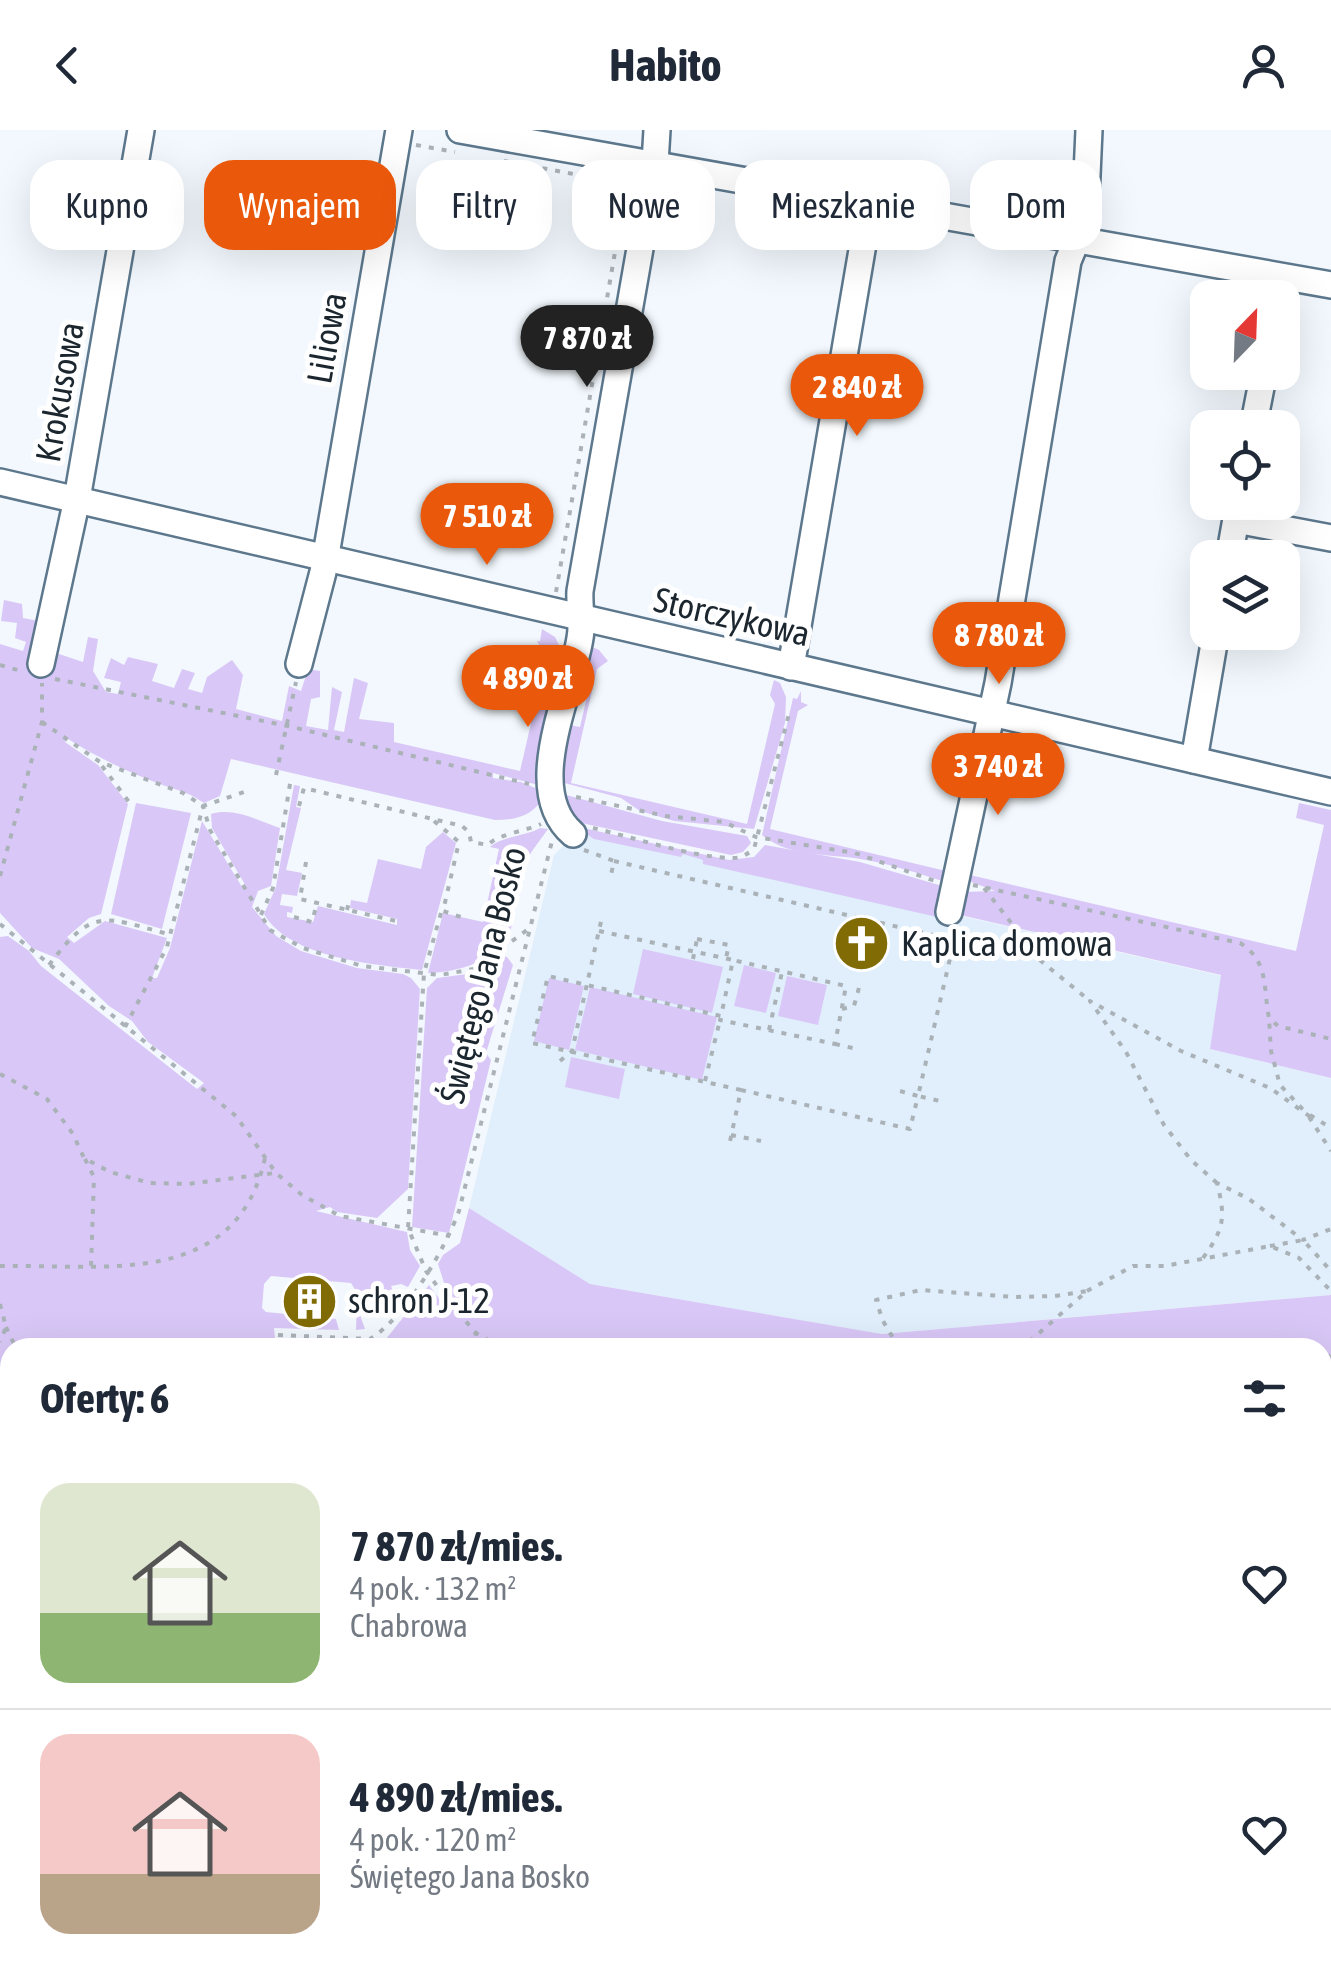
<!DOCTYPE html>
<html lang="pl">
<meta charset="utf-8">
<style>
body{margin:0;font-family:"Asap Condensed",sans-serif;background:#f6f6f7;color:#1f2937;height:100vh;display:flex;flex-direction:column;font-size:38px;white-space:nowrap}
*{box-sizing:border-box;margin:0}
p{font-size:32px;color:#747a83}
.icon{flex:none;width:55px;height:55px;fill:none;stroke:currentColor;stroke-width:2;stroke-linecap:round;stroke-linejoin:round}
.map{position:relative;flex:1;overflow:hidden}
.panel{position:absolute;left:0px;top:1208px;width:1332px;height:642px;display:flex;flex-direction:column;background:#fff;border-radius:30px 30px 0 0;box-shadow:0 10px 40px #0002}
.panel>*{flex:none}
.top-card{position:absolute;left:30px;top:30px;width:1272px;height:90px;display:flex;gap:20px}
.needle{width:65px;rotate:23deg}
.fabs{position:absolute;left:1190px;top:150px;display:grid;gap:20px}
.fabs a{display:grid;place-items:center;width:110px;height:110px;border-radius:20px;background:#fff;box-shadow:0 10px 40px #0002;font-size:50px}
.price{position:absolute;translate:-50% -85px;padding:0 22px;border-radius:35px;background:#ea580c;color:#fff;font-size:32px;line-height:65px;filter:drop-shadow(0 2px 5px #0008)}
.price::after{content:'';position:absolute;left:50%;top:60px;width:30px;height:22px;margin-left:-15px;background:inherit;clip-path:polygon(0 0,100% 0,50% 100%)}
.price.current{background:#222;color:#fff}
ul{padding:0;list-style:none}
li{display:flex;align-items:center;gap:30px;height:250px;padding:0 40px}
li+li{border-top:2px solid #e0e1e3}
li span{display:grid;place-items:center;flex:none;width:280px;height:200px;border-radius:30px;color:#555}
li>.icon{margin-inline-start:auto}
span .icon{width:120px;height:120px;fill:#fffc;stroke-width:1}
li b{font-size:42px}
h2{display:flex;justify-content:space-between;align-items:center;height:120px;padding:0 40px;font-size:42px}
.pill{padding:0 35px;border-radius:30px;background:#fff;box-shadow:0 10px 40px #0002;font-size:35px;line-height:90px}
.pill.current{background:#ea580c;color:#fff}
header{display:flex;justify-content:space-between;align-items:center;height:130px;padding:0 40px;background:#fff;font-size:45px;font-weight:700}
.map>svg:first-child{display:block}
.built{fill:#e0effb}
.green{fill:#d9c8f7}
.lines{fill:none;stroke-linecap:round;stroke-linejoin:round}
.minor-casing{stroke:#5d788d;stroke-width:30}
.path{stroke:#aab2b8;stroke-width:4;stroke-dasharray:5 8;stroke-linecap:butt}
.minor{stroke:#fff;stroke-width:25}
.labels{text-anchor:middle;stroke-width:10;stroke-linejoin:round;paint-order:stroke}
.street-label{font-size:35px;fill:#1b262f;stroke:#fff}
.poi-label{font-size:35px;fill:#1b262f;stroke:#fff;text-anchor:start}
</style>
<header><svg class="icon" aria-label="back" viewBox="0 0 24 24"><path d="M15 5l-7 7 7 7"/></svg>Habito<svg class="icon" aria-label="person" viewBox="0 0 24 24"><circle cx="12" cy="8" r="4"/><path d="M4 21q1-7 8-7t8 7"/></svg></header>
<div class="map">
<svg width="1331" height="1848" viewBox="0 0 1331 1848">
<rect width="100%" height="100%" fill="#f2f8fd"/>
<g class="built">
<polygon points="1283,326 1300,330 1290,389 1265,384 1257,373 1282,372"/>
<polygon points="581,698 1222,846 1210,919 1331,948 1331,1165 882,1204 590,1154 469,1078 554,725"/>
</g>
<g class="green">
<path d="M4 470 22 474 23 488 44 492 50 539 56 523 83 532 88 507 98 509 93 541 106 562 118 564 121 552 104 548 111 528 124 535 128 527 158 534 152 551 174 558 182 539 195 543 188 559 202 563 207 547 232 530 243 545 236 579 282 591 289 556 301 561 308 539 320 541V567L311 569 306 596 328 600 332 557 342 562 334 600 344 602 354 548 368 553 359 589 394 593V612L520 641 546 528 537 511H540L542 499 555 507 562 521 542 615 538 655 493 643V648L521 652 540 660 541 671C530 687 514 690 495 690L231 629 220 666 204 673C191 664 182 661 168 657 134 645 98 628 68 609L65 612 98 635 128 674 101 784 89 788 67 807 74 813 105 791 167 808 152 848H157L170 818 202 691 242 757 247 758 212 698 211 684C235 677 258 691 280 698L271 756 258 761 252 777 276 806 301 821 357 838 403 844 411 848 420 859 408 1059 377 1088 337 1082 330 1077 316 1081 407 1102 410 1120 420 1136 408 1157 401 1154 391 1156 394 1163H366L362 1168 368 1173 367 1181 360 1185 365 1199 356 1200 357 1163 351 1153 271 1146 264 1154 262 1178 266 1182 336 1189 339 1200 274 1198 275 1209 382 1214 429 1155 444 1175 447 1162 438 1134 443 1125 460 1113 469 1078 590 1154 882 1204 1331 1165V1333L1323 1334 1322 1218H490L481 1209 478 1213 485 1217 10 1218V1380L0 1381V807L8 806 29 821 41 836 197 959 204 953 148 912 132 891 109 876 59 829 32 818 0 783V514L23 521 26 512 15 508 17 493 1 491Z"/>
<polygon points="590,516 599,520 608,531 597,539 571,653 747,694 775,574 770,565 774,550 780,553 786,567 785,593 754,699 674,691 640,681 621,668 557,651 569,595 580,597 593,541 582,538"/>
<path d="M801 561V572L808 575 798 581 770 699 946 741 950 747 939 750C912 741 882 732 854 728 824 724 787 726 762 705L793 568 797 569Z"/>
<polygon points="1012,607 1009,622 997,627 970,745 1296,821 1324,695 1296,688 1299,673 1331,680 1331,948 1210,919 1221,845 956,784 962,762 995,761 966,750 995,613"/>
<path d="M294 655 300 656 296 677 301 678 286 740 302 743 297 766 282 764 280 775 293 777 292 783 287 782V787L313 792 318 776 397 795V789L350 778 351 770 367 773 378 729 421 739 426 717 443 702 456 713 422 840C376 835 289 828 264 784L276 757Z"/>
<polygon points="559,663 662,691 747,706 751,713 743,722 731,725 572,691"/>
<polygon points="136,673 191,683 162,799 111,784"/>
<polygon points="574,696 729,730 754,727 765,715 860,732 939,755 946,760 937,787 703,734 703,730 683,724 681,727 594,709"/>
<path d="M540 698 548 699C536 716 521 734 515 754 511 767 514 781 512 794 504 830 459 842 428 843L443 783 483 792 499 719 490 717C500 707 526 706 540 698Z"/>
<polygon points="643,819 723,837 712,883 633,864"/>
<polygon points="502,826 507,827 513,835 486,923 491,930 449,1103 412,1097 427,858 437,848 475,843"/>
<polygon points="744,835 776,843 766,883 734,876"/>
<polygon points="787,846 827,855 818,895 778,886"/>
<polygon points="549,848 584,856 569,920 534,911"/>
<polygon points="590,857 717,887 702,950 575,920"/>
<polygon points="571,927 625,939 619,969 565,957"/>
<polygon points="0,1496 10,1498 10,1541 2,1540 10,1549 10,1653 0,1651"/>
<polygon points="1330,1560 1331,1798 1323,1801 1322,1561"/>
<polygon points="24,1840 564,1840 567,1848 378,1848 371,1841 367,1848 25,1848"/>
<polygon points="820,1840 1089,1840 1065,1848 823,1848"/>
</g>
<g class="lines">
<defs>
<g id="minor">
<polyline points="460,0 1331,155"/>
<polyline points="1253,298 1264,242"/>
<polyline points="0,352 1331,662"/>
<polyline points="1236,390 1331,408"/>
<polyline points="1229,428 1239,372"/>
<polyline points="41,534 77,369 141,0"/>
<polyline points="299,534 323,442 399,0"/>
<polyline points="791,537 870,73"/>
<polyline points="1194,630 1216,502"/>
<path d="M573 704C521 660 572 562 580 508 583 493 579 477 580 461L655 33 657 0"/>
<polyline points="949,782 998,553 1068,131 1085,90 1089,0"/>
<polyline points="1322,1460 1331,1459"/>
<polyline points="1293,1840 1295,1848"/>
</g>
</defs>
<use href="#minor" class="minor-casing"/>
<g class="path">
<polyline points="416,15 455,22"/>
<polyline points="504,31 627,54"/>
<polyline points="556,462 627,53"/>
<polyline points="0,535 21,541"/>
<polyline points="55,549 288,596 529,654"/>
<polyline points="42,592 100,632 183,663 203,676 250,660"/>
<polyline points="102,636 132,676"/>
<polyline points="276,645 296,552"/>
<polyline points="576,667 666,686 724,692 756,707 855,723 935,751"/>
<path d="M299 676 304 658 462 696 469 702 471 712 488 715C498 704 526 701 541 694"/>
<polyline points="434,691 459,712 443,781 464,788"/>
<path d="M593 698C632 707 695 728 733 728 742 728 747 724 754 719L790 580"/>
<polyline points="584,720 614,731 611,745"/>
<polyline points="614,731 946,808 952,820 918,966 940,971"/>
<polyline points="306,732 300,769 396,791"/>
<polyline points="0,746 42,592 42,553"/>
<path d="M973 755 1240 813C1269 831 1263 857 1269 888L1278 896 1331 909"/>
<polyline points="984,758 1041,831 1090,871"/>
<polyline points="347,780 350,768"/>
<polyline points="441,783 424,843 408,1098 426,1141 449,1172 476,1203 502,1218"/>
<polyline points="261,785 273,758 291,648"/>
<polyline points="294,787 312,792 317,773"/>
<polyline points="0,794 236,986 276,1043 302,1065 340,1086 450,1106"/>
<polyline points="599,801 733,830 721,886 548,846 532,913 741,960 729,1016"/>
<polyline points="697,809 729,815 726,828"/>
<polyline points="693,829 697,809"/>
<path d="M49 835C93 776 104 787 168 804"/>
<polyline points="842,879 854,876 860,854 863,853"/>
<polyline points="721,888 720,890 835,914 846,856 733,830"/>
<polyline points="125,897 167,817 203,676 210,700 270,800 303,818 362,836 440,845 474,839 527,800"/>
<polyline points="769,900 782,842"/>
<polyline points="835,914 857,919"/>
<polyline points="560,931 572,921 602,787"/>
<polyline points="0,944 47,969 73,1004 84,1028 110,1042 150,1053 187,1054 275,1043"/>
<polyline points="705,951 720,890"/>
<polyline points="741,960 910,999 918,966 900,961"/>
<polyline points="1310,985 1331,998"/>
<polyline points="1309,987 1331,1021"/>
<polyline points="731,1005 761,1011"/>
<polyline points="85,1029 94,1047 91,1137"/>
<polyline points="1217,1053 1191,1030 1164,995 1126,922 1090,871 1181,921 1270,958 1309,986 1280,955 1271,921 1269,888"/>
<polyline points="1270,1116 1303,1110 1331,1141"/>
<path d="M1203 1128C1224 1099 1226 1088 1217 1053L1249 1069 1303 1110 1331 1099"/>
<path d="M0 1136C103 1134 236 1160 265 1028"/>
<polyline points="1087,1161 1133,1136 1165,1136 1270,1116 1299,1128 1331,1161"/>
<polyline points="0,1174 6,1197 0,1212"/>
<polyline points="6,1197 16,1218"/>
<path d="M278 1205 370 1209C405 1188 445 1119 459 1081L552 711"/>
<polyline points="471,1218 476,1203"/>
<polyline points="899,1218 883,1191 876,1170 921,1160 1014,1167 1055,1166 1087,1161 1022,1218"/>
<polyline points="1322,1237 1331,1225"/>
<polyline points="1322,1243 1331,1242"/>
<polyline points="0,1289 10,1290"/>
</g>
<use href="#minor" class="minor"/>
</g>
<defs>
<symbol id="church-disc" viewBox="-11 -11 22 22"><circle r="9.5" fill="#816b05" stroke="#fff"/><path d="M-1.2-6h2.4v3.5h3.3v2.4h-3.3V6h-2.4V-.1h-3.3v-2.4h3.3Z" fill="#fff"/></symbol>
<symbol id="building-disc" viewBox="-11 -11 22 22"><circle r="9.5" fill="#816b05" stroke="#fff"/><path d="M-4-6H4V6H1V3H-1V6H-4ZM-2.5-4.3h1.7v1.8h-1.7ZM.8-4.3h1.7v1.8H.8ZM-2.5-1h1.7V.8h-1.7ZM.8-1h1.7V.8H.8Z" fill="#fff"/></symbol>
</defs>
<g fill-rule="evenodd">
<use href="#church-disc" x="830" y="782" width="63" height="63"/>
<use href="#building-disc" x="278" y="1140" width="63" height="63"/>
</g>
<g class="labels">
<g class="street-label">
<text transform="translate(327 208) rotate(-80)" y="12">Liliowa</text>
<text transform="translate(60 262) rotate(-80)" y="12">Krokusowa</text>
<text transform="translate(732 487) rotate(13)" y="12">Storczykowa</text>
<text transform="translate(483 845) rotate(-76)" y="12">Świętego Jana Bosko</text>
</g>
<g class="poi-label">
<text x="901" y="826">Kaplica domowa</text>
<text x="348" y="1183">schron J-12</text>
</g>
</g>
</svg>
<div class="fabs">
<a><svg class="needle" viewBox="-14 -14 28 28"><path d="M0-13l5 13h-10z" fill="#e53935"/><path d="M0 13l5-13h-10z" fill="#747a83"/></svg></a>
<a><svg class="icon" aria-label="locate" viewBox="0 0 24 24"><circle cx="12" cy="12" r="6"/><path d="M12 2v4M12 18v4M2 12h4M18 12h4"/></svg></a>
<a><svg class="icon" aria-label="layers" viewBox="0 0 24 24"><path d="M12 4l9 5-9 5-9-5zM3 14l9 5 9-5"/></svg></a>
</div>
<b class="price current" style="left:587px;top:260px">7 870 zł</b>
<b class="price" style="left:857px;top:309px">2 840 zł</b>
<b class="price" style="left:487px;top:438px">7 510 zł</b>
<b class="price" style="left:999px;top:557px">8 780 zł</b>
<b class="price" style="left:528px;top:600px">4 890 zł</b>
<b class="price" style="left:998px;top:688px">3 740 zł</b>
<div class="top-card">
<a class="pill">Kupno</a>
<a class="pill current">Wynajem</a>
<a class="pill">Filtry</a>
<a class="pill">Nowe</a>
<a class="pill">Mieszkanie</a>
<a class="pill">Dom</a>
</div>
<section class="panel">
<h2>Oferty: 6<svg class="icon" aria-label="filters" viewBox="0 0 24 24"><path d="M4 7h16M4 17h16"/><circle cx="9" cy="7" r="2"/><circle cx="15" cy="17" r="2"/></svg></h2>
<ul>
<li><span style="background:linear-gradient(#dfe7d0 65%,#8fb573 0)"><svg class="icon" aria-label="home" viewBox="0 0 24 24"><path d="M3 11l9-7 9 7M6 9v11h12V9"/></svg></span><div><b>7 870 zł/mies.</b><p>4 pok. · 132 m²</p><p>Chabrowa</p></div><svg class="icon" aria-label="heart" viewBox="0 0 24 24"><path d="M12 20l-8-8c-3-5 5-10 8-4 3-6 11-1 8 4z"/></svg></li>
<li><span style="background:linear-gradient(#f6c9c9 70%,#b9a48a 0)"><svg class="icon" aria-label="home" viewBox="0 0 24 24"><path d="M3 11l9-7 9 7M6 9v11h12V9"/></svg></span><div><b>4 890 zł/mies.</b><p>4 pok. · 120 m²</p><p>Świętego Jana Bosko</p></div><svg class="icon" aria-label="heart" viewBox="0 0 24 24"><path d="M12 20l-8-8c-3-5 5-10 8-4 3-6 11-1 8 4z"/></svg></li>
</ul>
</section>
</div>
